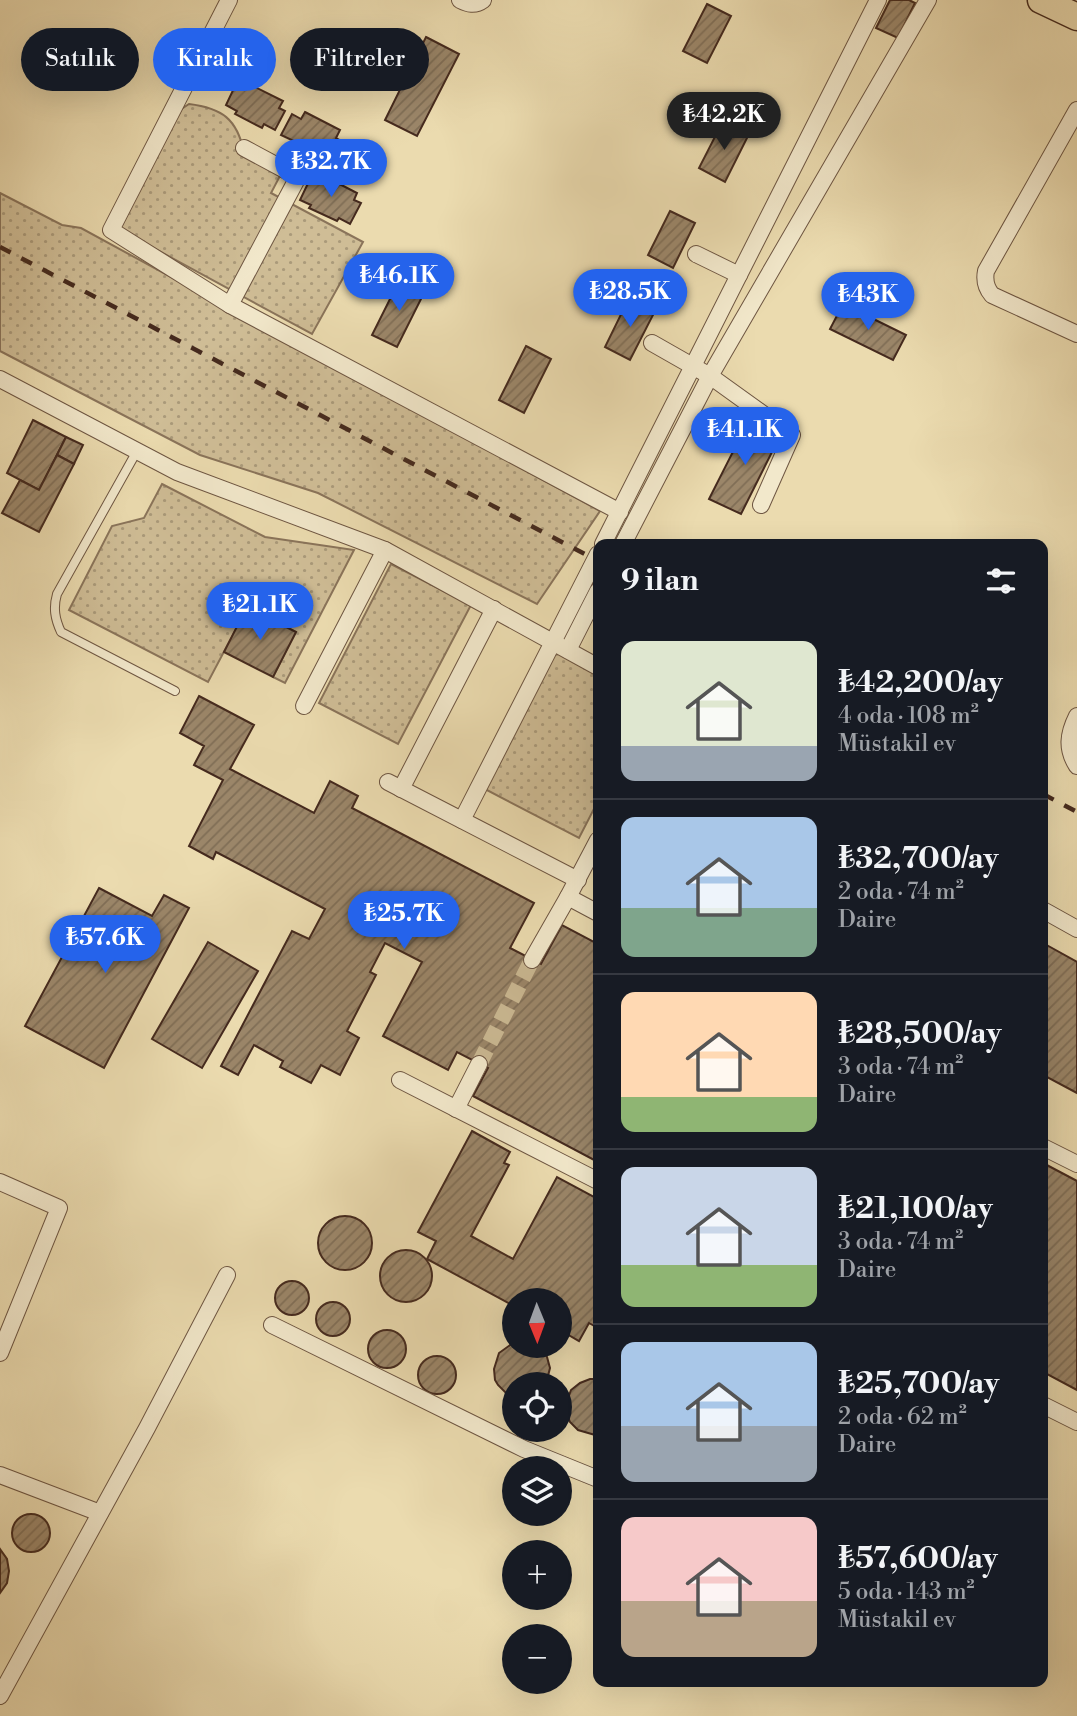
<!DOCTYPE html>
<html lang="tr">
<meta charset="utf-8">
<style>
body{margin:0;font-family:"Libre Bodoni",serif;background:#242831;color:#f1f3f6;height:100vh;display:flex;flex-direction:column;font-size:26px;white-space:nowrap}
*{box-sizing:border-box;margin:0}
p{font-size:23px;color:#9ea1a6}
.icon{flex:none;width:38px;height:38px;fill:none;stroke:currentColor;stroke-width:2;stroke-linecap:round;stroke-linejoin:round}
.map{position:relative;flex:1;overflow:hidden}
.details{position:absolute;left:593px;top:539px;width:455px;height:1148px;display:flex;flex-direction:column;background:#171b24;border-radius:14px;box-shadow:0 7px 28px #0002}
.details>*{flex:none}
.hud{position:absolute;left:21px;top:28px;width:467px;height:63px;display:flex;gap:14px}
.needle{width:46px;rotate:179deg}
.controls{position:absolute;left:502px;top:1288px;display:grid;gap:14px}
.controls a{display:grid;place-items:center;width:70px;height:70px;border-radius:50%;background:#171b24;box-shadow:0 7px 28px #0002;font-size:35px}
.price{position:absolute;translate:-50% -60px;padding:0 16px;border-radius:24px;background:#2563eb;color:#fff;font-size:23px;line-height:46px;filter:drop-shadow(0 2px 4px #0008)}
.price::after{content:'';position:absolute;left:50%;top:42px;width:21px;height:16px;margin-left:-10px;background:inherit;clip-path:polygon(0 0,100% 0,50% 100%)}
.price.selected{background:#222;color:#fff}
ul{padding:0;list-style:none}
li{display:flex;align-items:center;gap:21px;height:175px;padding:0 28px}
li+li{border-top:2px solid #363941}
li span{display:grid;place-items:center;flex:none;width:196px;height:140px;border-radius:14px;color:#555}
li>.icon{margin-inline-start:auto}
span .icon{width:84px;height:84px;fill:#fffc;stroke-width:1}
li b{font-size:30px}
h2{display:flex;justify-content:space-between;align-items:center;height:84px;padding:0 28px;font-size:30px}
.chip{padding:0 24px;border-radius:32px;background:#171b24;box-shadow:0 7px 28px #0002;font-size:24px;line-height:63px}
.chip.selected{background:#2563eb;color:#fff}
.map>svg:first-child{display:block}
.grass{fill:url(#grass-dots);stroke:#8a745a;stroke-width:2}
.building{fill:url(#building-hatch);stroke:#452a1e;stroke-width:2}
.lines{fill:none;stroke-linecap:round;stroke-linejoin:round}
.minor-tunnel{stroke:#cab892;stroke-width:16;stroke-dasharray:16 8;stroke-linecap:butt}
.service-casing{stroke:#6e5642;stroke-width:10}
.minor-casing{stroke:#6e5642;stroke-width:18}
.trunk-casing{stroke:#452a1e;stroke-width:29}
.service{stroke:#f2e8cb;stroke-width:8}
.minor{stroke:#f2e8cb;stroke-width:16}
.trunk{stroke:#ebdbaf;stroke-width:26}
.rail{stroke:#452a1e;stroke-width:4.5;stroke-dasharray:12 12;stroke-linecap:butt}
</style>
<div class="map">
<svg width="1077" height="1716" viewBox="0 0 1077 1716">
<defs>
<pattern id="grass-dots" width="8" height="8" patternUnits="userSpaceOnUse" patternTransform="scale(1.75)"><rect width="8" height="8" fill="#cfbd96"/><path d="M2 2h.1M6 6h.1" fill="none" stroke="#aa9a7a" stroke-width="1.8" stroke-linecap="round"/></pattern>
<pattern id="building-hatch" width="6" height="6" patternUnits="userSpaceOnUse" patternTransform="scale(1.75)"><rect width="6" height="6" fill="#9b8669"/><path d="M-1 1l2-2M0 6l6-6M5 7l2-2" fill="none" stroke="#806e56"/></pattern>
</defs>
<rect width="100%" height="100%" fill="#ebdbaf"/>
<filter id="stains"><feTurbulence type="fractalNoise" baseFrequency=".00286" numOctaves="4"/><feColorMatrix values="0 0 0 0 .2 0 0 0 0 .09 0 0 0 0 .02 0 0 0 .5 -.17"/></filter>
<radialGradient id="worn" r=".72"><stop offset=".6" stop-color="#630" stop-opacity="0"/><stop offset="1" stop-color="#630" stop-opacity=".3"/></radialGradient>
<g class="grass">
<path d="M189 104C222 108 237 119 244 152L282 172 271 193 363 242 312 334 113 226 174 114Z"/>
<polygon points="0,193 62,225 81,228 600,511 537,604 318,493 200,455 0,351"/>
<polygon points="162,484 265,537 354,550 285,683 273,677 296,632 247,608 208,682 69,610 112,526 144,518"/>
<polygon points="391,564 471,605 398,744 319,703"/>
<polygon points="556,649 598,671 598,801 579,838 483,788"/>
</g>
<g class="building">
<polygon points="890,0 909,0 915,3 898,38 876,28"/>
<polygon points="707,4 731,16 707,63 683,51"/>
<polygon points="426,37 459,54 417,136 385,120"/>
<polygon points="247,83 283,101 279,108 285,111 275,130 264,124 262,128 235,114 237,111 226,105 235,86 244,90"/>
<polygon points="305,112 340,130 336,138 343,142 334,161 321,155 320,158 293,145 294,141 281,135 292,114 301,119"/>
<polygon points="722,123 748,136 725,182 699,168"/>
<polygon points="322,175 357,193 354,200 361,203 350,224 339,218 337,221 309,208 311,205 300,200 311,177 319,181"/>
<polygon points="670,211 695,223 673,268 648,255"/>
<polygon points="400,279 425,291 397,347 372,335"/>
<polygon points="629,298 655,311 630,360 605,347"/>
<polygon points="843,304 906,335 893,360 830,329"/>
<polygon points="526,346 551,359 524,413 499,400"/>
<polygon points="33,420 66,437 39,490 7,473"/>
<polygon points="749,420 780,436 741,514 709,499"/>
<polygon points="66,437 83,445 74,464 57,455"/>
<polygon points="57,455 74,464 39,532 2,513 20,480 39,490"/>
<polygon points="247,607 296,632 273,677 224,652"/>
<polygon points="199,696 254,725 230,769 314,813 330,781 358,796 352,808 534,903 510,948 541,964 562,925 598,944 598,1162 473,1096 488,1068 457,1052 448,1070 383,1036 422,962 385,943 370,972 376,975 347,1031 359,1038 340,1075 321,1065 311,1083 280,1067 283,1061 254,1045 238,1075 221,1066 292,931 309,939 325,909 216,852 213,859 189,846 223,780 194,765 204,746 180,733"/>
<polygon points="99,888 152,916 164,895 189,908 104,1068 25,1026"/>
<polygon points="208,942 258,971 202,1068 152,1039"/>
<polygon points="1043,943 1077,962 1077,1093 1043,1075"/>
<polygon points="472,1131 510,1152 504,1163 509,1165 471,1236 513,1259 557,1177 598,1199 598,1328 589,1323 579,1341 560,1330 560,1300 514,1300 514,1306 427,1259 436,1241 418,1232"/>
<polygon points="1043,1163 1077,1181 1077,1390 1043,1372"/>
<circle cx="345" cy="1243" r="27"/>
<circle cx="406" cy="1276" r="26"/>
<circle cx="292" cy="1298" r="17"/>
<circle cx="333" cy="1319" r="17"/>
<circle cx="387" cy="1349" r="19"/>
<polygon points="513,1343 514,1343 514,1346 536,1346 540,1348 547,1357 550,1368 546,1384 514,1384 514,1397 506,1393 498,1385 495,1380 494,1369 499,1353"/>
<circle cx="437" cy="1375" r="19"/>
<polygon points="590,1379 598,1379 598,1435 595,1435 578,1430 570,1422 566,1412 567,1401 571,1390 580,1383"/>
<circle cx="31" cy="1533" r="19"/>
<polygon points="0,1549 7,1559 9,1571 7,1583 0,1593"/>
</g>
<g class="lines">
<polyline class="minor-tunnel" points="479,1064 532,960"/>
<defs>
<path id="service" d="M137 451 57 594C53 608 55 619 61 632L175 691"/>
<g id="minor">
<polyline points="229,0 111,230 230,305 620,512"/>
<path d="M460 0C468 4 475 6 483 0"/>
<path d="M1077 110 986 271C984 281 986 288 992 295L1077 334"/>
<polyline points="696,254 739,275"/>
<polyline points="230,305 298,177 244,148"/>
<polyline points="652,343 710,376 792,435 761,505"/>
<polyline points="0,379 177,472 385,550 598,667"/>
<polyline points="603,544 878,0"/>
<polyline points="623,544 710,376 928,0"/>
<polyline points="568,650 598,591"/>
<polyline points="304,706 385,550"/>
<path d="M1077 716C1068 734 1066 749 1077 766"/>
<polyline points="388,782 578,880"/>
<polyline points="401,789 494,609"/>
<polyline points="462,820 598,554"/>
<polyline points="598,840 568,897 598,913"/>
<polyline points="1043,910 1077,929"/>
<polyline points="532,960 568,897"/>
<polyline points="400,1080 598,1181"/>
<polyline points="456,1109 479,1064"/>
<polyline points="1043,1147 1077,1164"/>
<polyline points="0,1182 59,1208 0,1353"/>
<polyline points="272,1325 524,1449 598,1479"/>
<polyline points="1043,1405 1077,1422"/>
<polyline points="0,1475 100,1513"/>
<polyline points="0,1696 147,1428 227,1275"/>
</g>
<polyline id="trunk" points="1041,0 1077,17"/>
</defs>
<use href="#service" class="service-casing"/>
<use href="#minor" class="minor-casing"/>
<use href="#trunk" class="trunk-casing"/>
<use href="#service" class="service"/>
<use href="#minor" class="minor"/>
<use href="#trunk" class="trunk"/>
<g class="rail">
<polyline points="0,247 598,561"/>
<polyline points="1043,794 1077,812"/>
</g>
</g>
<rect width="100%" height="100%" filter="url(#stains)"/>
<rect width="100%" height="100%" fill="url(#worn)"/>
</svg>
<div class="controls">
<a><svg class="needle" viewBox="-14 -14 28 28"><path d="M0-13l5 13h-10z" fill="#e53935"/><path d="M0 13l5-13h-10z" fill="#9ea1a6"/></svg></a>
<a><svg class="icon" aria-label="locate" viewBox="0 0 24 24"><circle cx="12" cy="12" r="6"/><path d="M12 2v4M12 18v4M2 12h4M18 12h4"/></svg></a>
<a><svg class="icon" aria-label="layers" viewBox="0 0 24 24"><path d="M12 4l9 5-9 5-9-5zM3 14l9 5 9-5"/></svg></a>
<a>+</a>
<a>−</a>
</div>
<b class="price selected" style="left:724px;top:152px">₺42.2K</b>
<b class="price" style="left:331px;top:199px">₺32.7K</b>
<b class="price" style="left:399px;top:313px">₺46.1K</b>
<b class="price" style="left:630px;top:329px">₺28.5K</b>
<b class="price" style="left:868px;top:332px">₺43K</b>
<b class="price" style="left:745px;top:467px">₺41.1K</b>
<b class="price" style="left:260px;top:642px">₺21.1K</b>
<b class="price" style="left:404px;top:951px">₺25.7K</b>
<b class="price" style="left:105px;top:975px">₺57.6K</b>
<div class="hud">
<a class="chip">Satılık</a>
<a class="chip selected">Kiralık</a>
<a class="chip">Filtreler</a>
</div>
<section class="details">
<h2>9 ilan<svg class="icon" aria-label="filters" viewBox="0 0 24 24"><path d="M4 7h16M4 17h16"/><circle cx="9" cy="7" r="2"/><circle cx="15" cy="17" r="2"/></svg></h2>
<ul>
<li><span style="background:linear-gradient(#dfe7d0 75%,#9aa5b1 0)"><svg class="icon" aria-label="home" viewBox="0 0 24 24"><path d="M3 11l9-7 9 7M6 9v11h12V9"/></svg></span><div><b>₺42,200/ay</b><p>4 oda · 108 m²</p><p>Müstakil ev</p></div></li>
<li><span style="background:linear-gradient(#a9c7e8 65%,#7fa58c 0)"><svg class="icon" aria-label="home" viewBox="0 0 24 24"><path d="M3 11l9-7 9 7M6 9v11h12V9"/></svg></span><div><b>₺32,700/ay</b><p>2 oda · 74 m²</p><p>Daire</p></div></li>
<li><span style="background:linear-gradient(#ffd9b3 75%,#8fb573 0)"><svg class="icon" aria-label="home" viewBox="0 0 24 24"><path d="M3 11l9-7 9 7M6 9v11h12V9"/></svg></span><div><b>₺28,500/ay</b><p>3 oda · 74 m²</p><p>Daire</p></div></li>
<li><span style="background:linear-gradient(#c9d6e8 70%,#8fb573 0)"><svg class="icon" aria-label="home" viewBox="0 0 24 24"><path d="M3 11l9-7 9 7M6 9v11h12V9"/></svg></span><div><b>₺21,100/ay</b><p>3 oda · 74 m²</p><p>Daire</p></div></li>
<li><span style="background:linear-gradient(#a9c7e8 60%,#9aa5b1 0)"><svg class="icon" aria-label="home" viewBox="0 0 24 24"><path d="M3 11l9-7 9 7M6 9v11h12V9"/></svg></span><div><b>₺25,700/ay</b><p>2 oda · 62 m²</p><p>Daire</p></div></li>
<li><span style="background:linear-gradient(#f6c9c9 60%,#b9a48a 0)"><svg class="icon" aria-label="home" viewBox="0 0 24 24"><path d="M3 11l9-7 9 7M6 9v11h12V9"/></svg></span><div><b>₺57,600/ay</b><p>5 oda · 143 m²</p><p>Müstakil ev</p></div></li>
</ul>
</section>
</div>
